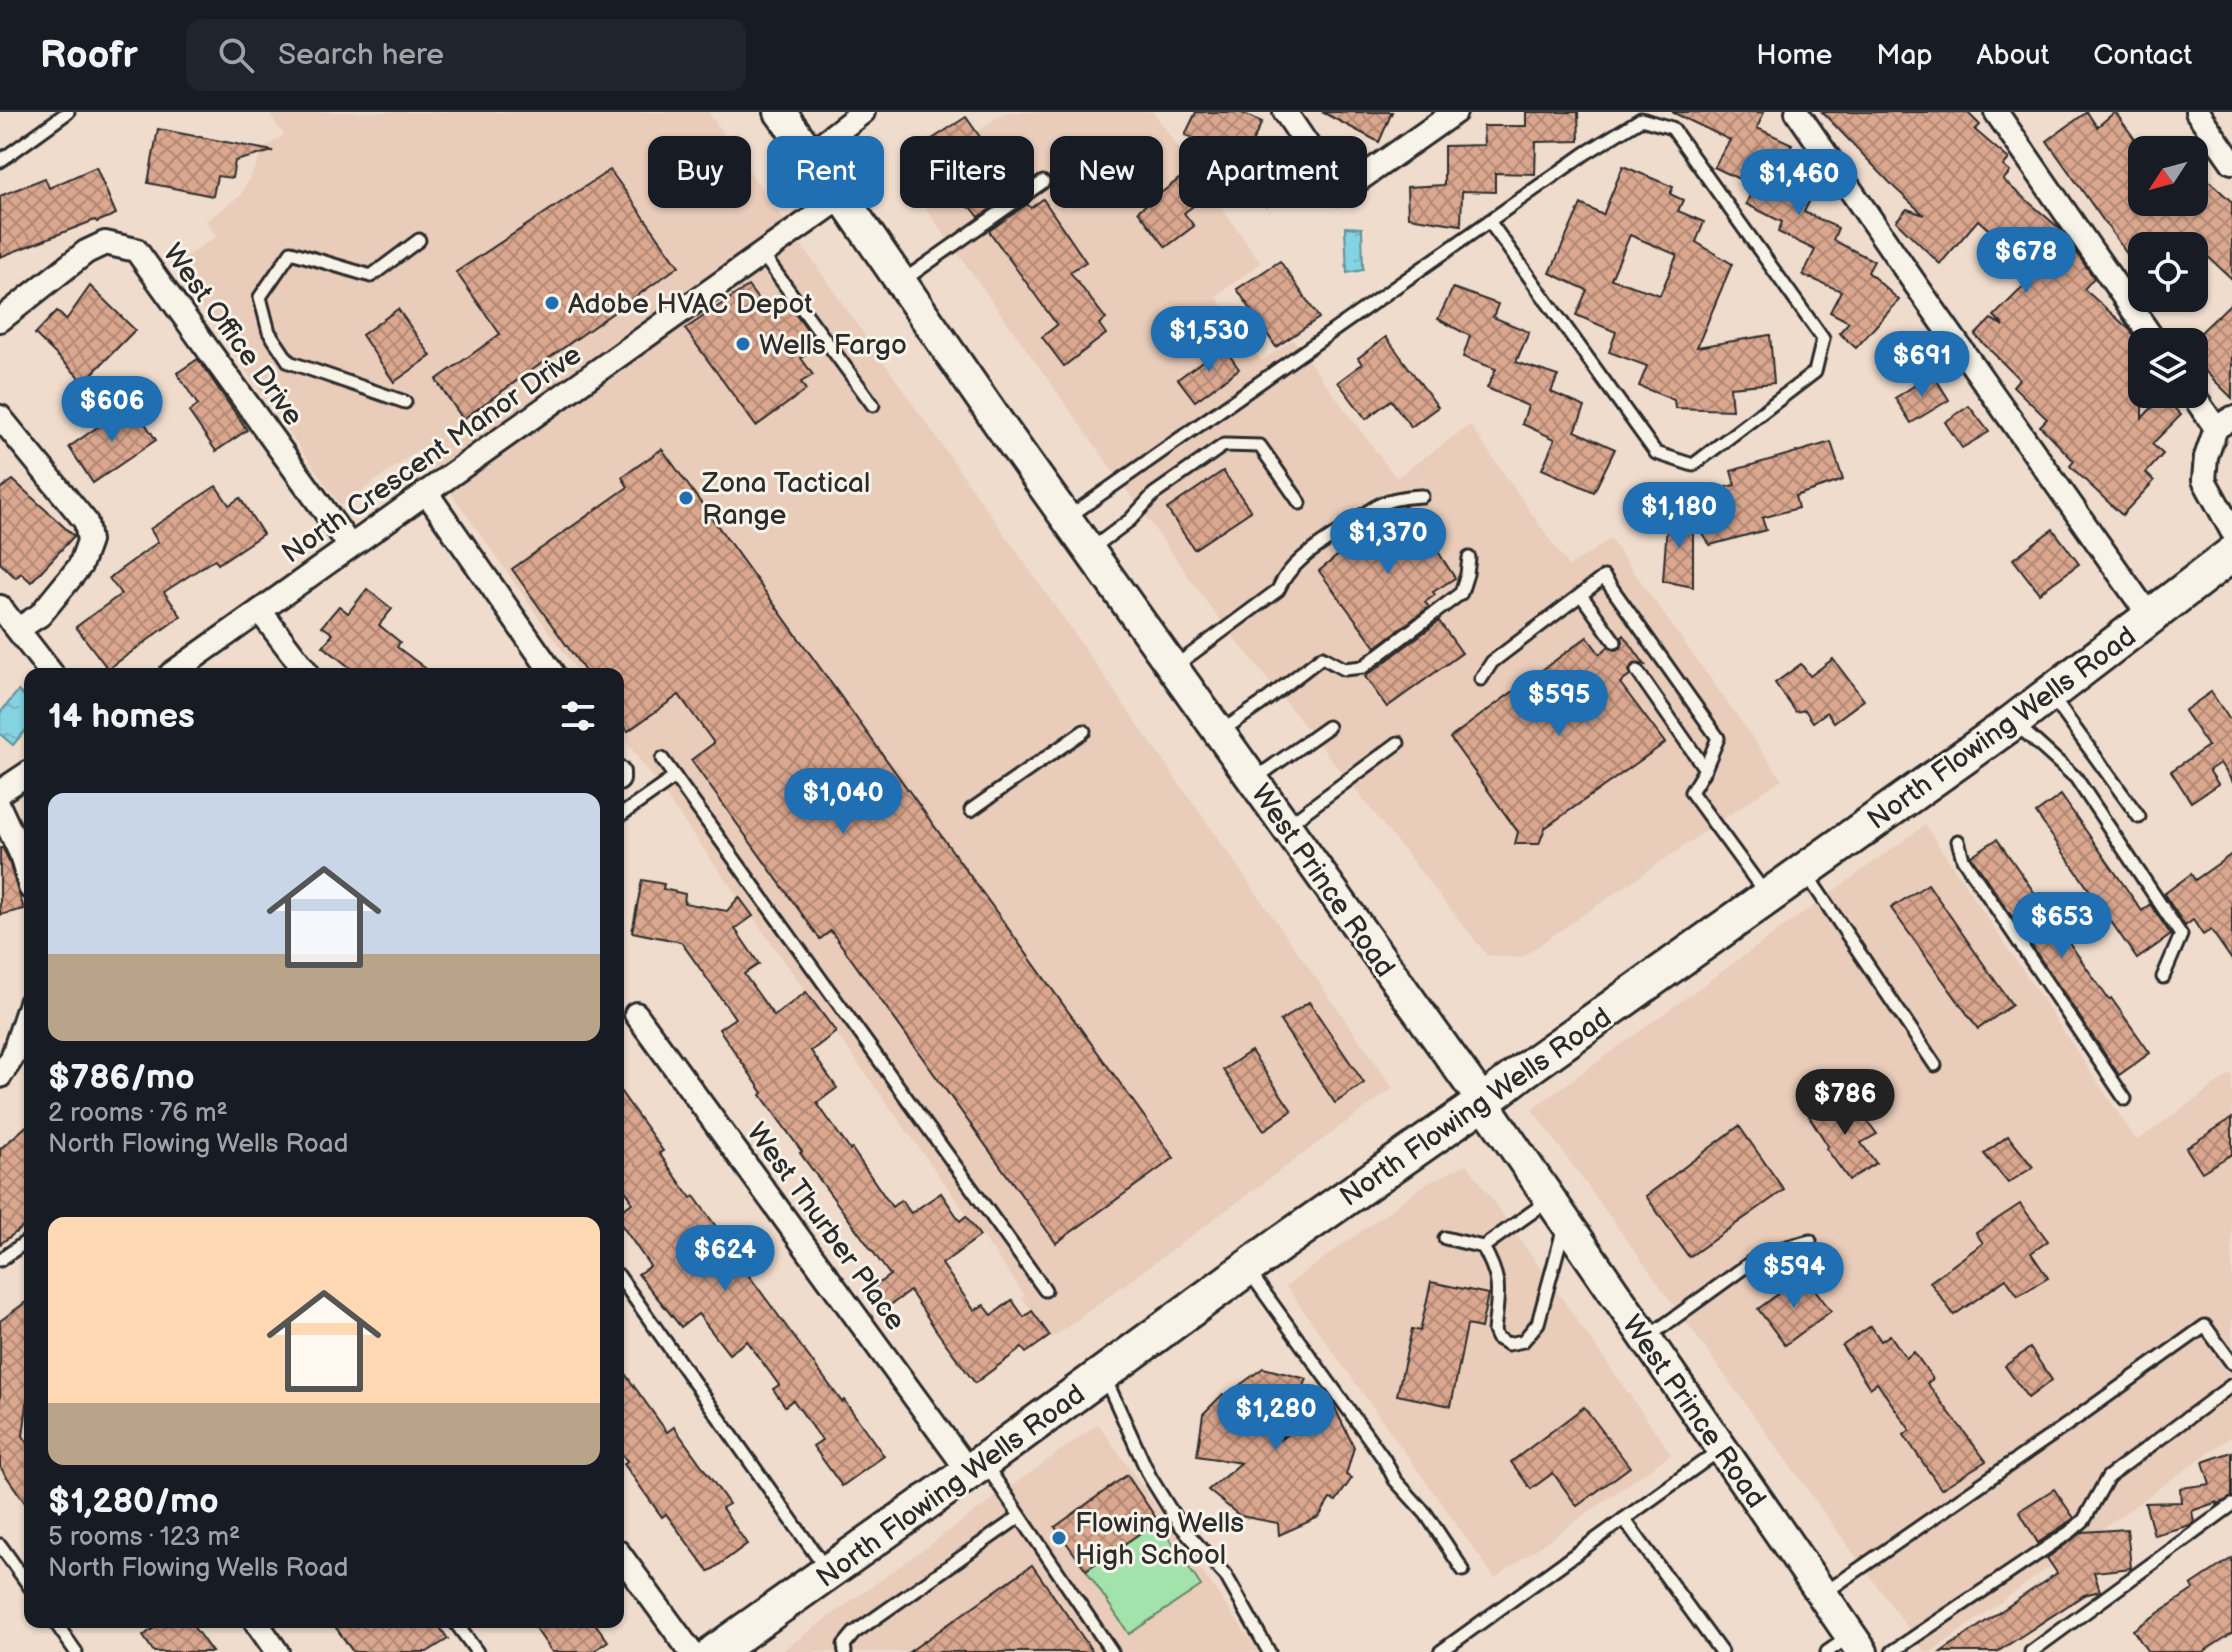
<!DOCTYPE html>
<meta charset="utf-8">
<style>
body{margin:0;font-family:"Balsamiq Sans",sans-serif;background:#20242c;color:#f1f3f6;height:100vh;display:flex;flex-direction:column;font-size:30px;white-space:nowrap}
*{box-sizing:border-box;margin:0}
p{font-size:26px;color:#9ea1a6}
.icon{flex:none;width:44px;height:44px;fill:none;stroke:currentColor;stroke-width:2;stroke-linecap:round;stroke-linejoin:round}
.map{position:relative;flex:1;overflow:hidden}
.drawer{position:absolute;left:24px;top:556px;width:600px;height:960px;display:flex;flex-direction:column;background:#171b24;border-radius:16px;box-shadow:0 2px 6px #0004}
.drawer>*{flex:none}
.hud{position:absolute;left:648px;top:24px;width:760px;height:72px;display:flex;gap:16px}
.needle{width:52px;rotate:234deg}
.buttons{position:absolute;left:2128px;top:24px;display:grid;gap:16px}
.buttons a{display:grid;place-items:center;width:80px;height:80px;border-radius:16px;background:#171b24;box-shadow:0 2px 6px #0004;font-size:40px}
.price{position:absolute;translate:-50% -68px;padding:0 18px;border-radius:28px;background:#1f6fb2;color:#fff;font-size:26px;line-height:52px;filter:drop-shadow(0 2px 4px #0008)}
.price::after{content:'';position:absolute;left:50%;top:48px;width:24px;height:18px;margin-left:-12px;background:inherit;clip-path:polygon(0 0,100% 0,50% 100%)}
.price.on{background:#222;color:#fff}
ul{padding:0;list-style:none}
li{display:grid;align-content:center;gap:16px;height:424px;padding:0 24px}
li span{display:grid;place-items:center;height:248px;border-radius:16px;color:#555}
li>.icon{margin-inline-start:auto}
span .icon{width:144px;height:144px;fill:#fffc;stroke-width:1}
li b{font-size:34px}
h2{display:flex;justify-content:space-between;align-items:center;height:96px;padding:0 24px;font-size:34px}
.tag{padding:0 28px;border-radius:16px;background:#171b24;box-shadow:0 2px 6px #0004;font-size:28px;line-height:72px}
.tag.on{background:#1f6fb2;color:#fff}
header{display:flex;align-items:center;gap:48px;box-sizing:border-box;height:112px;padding:0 40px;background:#171b24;border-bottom:2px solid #363941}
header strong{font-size:38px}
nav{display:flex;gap:44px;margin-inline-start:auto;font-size:28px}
.search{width:560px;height:72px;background:#20242c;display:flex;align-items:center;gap:20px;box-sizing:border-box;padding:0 28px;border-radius:16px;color:#9ea1a6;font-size:30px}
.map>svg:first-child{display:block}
.built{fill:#e9ccba}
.park{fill:#a2e2ab;stroke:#66866b;stroke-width:2}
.water{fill:url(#water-ripples);stroke:#609098;stroke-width:2}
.building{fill:url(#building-cross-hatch);stroke:#2b2b2b;stroke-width:2;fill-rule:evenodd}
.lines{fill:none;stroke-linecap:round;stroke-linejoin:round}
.lane-casing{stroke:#2b2b2b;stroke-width:17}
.street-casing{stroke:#2b2b2b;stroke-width:28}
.secondary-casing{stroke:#2b2b2b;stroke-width:36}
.primary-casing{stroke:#2b2b2b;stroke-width:40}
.lane{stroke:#f7f3e8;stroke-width:11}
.street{stroke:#f7f3e8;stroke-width:22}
.secondary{stroke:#f7f3e8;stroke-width:30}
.primary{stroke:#f7f3e8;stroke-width:34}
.poi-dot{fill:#1f6fb2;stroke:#f7f3e8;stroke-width:3}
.labels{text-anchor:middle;stroke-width:6;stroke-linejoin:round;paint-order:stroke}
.poi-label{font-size:28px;fill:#2b2b2b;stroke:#f7f3e8;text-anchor:start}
.street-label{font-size:28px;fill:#2b2b2b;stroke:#f7f3e8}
</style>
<header>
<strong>Roofr</strong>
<div class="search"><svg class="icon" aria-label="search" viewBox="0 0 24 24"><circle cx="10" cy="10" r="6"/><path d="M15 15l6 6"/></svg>Search here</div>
<nav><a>Home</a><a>Map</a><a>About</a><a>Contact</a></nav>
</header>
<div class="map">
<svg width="2232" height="1540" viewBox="0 0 2232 1540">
<defs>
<pattern id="water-ripples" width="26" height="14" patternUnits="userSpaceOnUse" patternTransform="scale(2)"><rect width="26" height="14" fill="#84d3e1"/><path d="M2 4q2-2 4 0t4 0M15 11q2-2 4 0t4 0" fill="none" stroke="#72b5c1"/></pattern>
<pattern id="building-cross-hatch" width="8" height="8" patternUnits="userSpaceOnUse" patternTransform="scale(2)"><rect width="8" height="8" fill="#dba78f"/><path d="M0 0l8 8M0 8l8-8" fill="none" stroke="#b28875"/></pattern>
</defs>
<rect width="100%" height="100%" fill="#efdccd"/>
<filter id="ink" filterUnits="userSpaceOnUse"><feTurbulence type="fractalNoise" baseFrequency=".0125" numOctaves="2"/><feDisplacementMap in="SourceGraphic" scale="16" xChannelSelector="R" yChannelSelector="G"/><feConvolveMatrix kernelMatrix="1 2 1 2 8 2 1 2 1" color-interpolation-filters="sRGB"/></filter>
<g filter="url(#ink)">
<g class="built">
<polygon points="268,0 708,0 1393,976 1052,1226 1022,1185 1025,1183 618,618 618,562 579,562 420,337 341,394 172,154 217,124 206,109 240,84 266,35 284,23"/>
<polygon points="1005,0 1153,0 1261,151 1216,184 1261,249 1293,228 1396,366 1470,313 1569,455 1610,427 1782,667 1520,846 1487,843 1214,500 907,70"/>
<polygon points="1925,713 2137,1029 2232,961 2232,1324 1931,1540 1925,1540 1532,997"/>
<polygon points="1467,1052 1671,1342 1495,1466 1286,1174 1426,1072"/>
<polygon points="1098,1312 1259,1540 780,1540"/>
</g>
<polygon class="park" points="1158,1409 1201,1474 1129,1522 1086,1458"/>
<g class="water">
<polygon points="1345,115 1362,116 1363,158 1347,161"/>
<polygon points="18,579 30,588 30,613 13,633 0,622 0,601"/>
</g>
<g class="building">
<polygon points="1196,0 1240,0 1262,10 1251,33 1290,46 1267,94 1214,68 1227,40 1185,23"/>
<polygon points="1322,0 1392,0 1379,30"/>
<polygon points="1526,0 1578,0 1579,29 1536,30 1535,62 1495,61 1495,80 1462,79 1461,113 1408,105 1407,75 1444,73 1444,34 1484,33 1483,14 1526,14"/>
<polygon points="1672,0 1764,0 1757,16 1792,32 1784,51 1821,65 1804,100 1838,116 1833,128 1874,149 1868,160 1899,188 1856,236 1839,221 1849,210 1830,200 1841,179 1803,163 1815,138 1778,120 1782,110 1746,92 1754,74 1714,55 1730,28"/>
<polygon points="1822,0 1967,0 1980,13 1975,18 2009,47 2003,54 2010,60 2003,68 2059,116 2094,166 2084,177 2130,218 2142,236 2142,306 2163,284 2181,303 2152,332 2163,342 2146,361 2154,369 2122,403 2070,354 2074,349 2040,314 2047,307 2013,274 2019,267 1975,223 1991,207 2004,214 1994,204 2030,168 2021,160 2027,152 1978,108 1940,152 1896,109 1907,97 1924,103 1895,76"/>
<polygon points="2087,0 2097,15 2115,0 2142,37 2142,90 2194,90 2194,55 2232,90 2232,167 2204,141 2202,144 2181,123 2171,134 2142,134 2142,163 2047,29"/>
<polygon points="966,5 1017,78 979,105 971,95 969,96 923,33"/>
<polygon points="158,17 273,39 235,49 232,66 217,64 213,84 148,71"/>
<path d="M1623 54 1673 75 1670 82 1683 88 1678 99 1704 110 1696 130 1732 152 1697 235 1770 223 1774 271 1730 275 1732 298 1675 296 1674 288 1639 274 1647 254 1609 240 1616 220 1576 203 1587 178 1550 161 1581 92 1603 103ZM1630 123 1677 143 1660 183 1611 167Z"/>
<polygon points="96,55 116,102 97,110 95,108 0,145 0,84 45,66 49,76"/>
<polygon points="610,58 679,154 463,307 436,268 500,222 456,160"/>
<polygon points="1179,67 1197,91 1184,101 1194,114 1166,135 1138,99"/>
<polygon points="1043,87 1086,150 1070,160 1106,207 1099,212 1106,222 1064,254 1042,225 1057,213 989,119 1027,92 1031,96"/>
<polygon points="1280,149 1319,206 1276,235 1237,177"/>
<polygon points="90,174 135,218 84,270 35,222 57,199 66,208"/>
<polygon points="748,174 766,198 783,185 818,233 801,246 813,263 801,270 806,278 756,314 685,217"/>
<polygon points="1453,176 1498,192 1493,205 1529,220 1516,250 1558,264 1551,280 1585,295 1575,319 1615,337 1594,380 1542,357 1555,327 1522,312 1528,294 1487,276 1496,257 1463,245 1470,224 1438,207"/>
<polygon points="2232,190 2232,286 2194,248 2194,227"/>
<polygon points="398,197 431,244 394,270 362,223"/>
<polygon points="1386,225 1438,295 1411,315 1391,288 1366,307 1338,270 1362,252 1358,246"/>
<polygon points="1223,234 1239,257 1195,289 1178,267"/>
<polygon points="198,247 247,318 216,339 189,300 198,293 177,261"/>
<polygon points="1933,262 1949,288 1911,311 1895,286"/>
<polygon points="1969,294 1989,320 1962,336 1945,310"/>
<polygon points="134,295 156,328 93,371 69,335 116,302 118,305"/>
<polygon points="1831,330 1843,368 1795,384 1798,396 1762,406 1766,418 1710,433 1699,417 1691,384 1735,373 1731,359"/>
<polygon points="662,337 1174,1046 1056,1131 831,819 820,827 691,648 714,631 679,583 628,619 618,605 618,562 587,562 512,457 628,375 622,365"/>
<polygon points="1223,359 1251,399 1194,437 1167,397"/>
<polygon points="13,368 74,424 31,470 21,461 16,466 0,451 0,377"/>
<polygon points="216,374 229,393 240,386 263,422 218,452 215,447 164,480 181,504 108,557 76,515 121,482 109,466 158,430 150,417"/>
<polygon points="1411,398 1455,466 1433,480 1435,483 1425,490 1429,495 1376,535 1319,459 1382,407 1386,414"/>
<polygon points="1668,399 1693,403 1693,475 1663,469"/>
<polygon points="2053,417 2079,452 2039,481 2013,447"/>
<polygon points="367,477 392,497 379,513 400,530 397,535 433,562 358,562 323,534 333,522 322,514 339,494 348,501"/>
<polygon points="1439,509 1462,541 1387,595 1365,565"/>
<polygon points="1624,523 1645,553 1637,551 1632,553 1629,559 1630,564 1620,571 1665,631 1545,716 1539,732 1515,732 1518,720 1450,626 1587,525 1600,542 1608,535 1615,538 1621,536 1623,530 1622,525"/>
<polygon points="1833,547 1864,588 1834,610 1827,600 1813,610 1805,598 1796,600 1775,571 1801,552 1810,564"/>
<polygon points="2211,580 2232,611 2232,669 2220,651 2209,658 2218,672 2191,690 2171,659 2208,634 2184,599"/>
<polygon points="2061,683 2142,799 2150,792 2171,823 2137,847 2036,701"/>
<polygon points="1997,727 2109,888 2111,886 2150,941 2119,963 1971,744"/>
<polygon points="0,736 3,736 8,747 24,797 0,803"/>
<polygon points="2232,742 2232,848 2211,818 2203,823 2193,808 2185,814 2164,782 2191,762 2195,768"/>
<polygon points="642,768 664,772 663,777 685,782 684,791 727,799 739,785 753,804 735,817 759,852 744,862 774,904 806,880 836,920 811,939 837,976 817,991 850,1038 852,1037 892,1095 901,1088 911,1101 941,1081 960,1109 966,1104 980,1124 942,1152 974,1198 984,1193 992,1203 1012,1188 1024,1205 1032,1199 1050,1224 1026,1241 1022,1236 975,1271 938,1221 910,1179 882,1199 868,1179 890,1163 800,1041 802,1040 761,983 763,981 719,917 735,906 681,830 632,820"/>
<polygon points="1928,772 2012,893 1978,917 1891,796"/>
<polygon points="1309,890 1364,971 1335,991 1280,909"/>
<polygon points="1251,939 1292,999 1264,1018 1223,958"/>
<polygon points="618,976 663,1039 659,1041 691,1086 694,1084 749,1160 747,1161 842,1290 844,1288 884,1344 842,1374 813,1334 822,1328 793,1288 785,1294 773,1277 779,1273 747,1229 729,1242 698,1202 681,1215 638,1162 650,1154 618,1108 618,1101 632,1091 630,1088 631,1087 618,1068"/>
<polygon points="1852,989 1877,1022 1861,1031 1876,1051 1849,1068 1826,1036 1828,1034 1809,1004 1832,990 1838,996"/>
<polygon points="2232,1006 2232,1042 2202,1060 2186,1036"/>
<polygon points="30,1011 30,1110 0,1132 0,1037"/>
<polygon points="1739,1014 1784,1078 1689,1145 1646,1084"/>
<polygon points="2008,1024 2033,1055 2008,1071 1984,1042"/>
<polygon points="2020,1092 2048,1129 2031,1141 2048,1166 2018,1184 2006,1167 1954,1203 1930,1170 1983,1131 1976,1121"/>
<polygon points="1804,1163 1831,1199 1785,1233 1758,1197"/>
<polygon points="1431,1170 1488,1182 1481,1216 1467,1213 1451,1294 1397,1283 1412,1217 1420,1219"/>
<polygon points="30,1187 30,1270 23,1324 30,1334 30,1398 0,1355 0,1209"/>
<polygon points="1871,1214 1881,1229 1890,1223 1906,1246 1914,1240 1933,1267 1927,1271 1986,1349 1941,1377 1904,1323 1910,1318 1877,1271 1870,1276 1842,1234"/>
<polygon points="2030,1236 2052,1268 2028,1286 2005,1254"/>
<polygon points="618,1252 667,1320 674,1315 729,1392 722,1396 747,1432 709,1460 666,1402 662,1405 624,1352 627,1349 618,1337"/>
<polygon points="1263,1256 1307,1267 1281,1327 1332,1290 1354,1335 1346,1363 1352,1366 1336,1389 1330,1387 1319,1405 1279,1423 1278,1411 1240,1404 1208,1378 1241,1351 1197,1344 1203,1302 1223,1282 1225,1284"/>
<polygon points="1584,1295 1630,1355 1577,1394 1553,1361 1531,1377 1511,1350"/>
<polygon points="2232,1340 2232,1385 2217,1393 2217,1390 2192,1399 2194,1410 2190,1413 2154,1423 2145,1391 2181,1390 2180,1376 2210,1372 2203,1350"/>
<polygon points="1127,1363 1158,1409 1086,1458 1055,1415"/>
<polygon points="2054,1377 2074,1406 2038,1431 2019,1399"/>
<polygon points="2127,1417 2131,1456 2094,1460 2100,1479 2084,1483 1997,1540 1941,1540 2057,1461 2047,1446 2083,1420"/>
<polygon points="2232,1446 2232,1521 2203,1540 2148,1540 2133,1518 2194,1477 2191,1473"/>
<polygon points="1032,1453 1093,1540 909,1540"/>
<polygon points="162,1510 190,1510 212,1540 154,1540 143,1524"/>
<polygon points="332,1510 436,1510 448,1527 427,1540 353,1540"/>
<polygon points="531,1510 594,1510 608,1529 593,1540 552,1540"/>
</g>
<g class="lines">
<defs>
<g id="lane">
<polyline points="0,49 68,0"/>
<polyline points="762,142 873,293"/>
<polyline points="901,170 1043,70"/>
<polyline points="405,290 289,250 269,220 260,185 291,140 371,164 419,128"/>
<polyline points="1067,406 1586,41 1641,7 1672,16 1823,227 1815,260 1693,353 1656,341 1489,109"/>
<polyline points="1090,438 1130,408 1154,382 1224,333 1260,334 1300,391"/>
<polyline points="1581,483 1615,530"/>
<path d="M1174 555 1278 478C1290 449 1322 432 1347 415 1357 408 1368 398 1379 393 1392 386 1408 385 1422 384"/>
<polyline points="1637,559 1705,657"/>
<polyline points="1481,567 1492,550 1604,465 1718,626 1705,657 1691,680 1765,781"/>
<polyline points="2052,585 2139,705"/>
<polyline points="2016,612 2076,666 2181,823 2163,865"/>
<polyline points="1220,620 1261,592 1322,545 1344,557 1363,555 1461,481 1467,462 1469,446"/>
<polyline points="662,647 1045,1178"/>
<polyline points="1253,668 1328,615"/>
<polyline points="971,698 1084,619"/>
<polyline points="618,705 675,665"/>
<polyline points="1286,714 1398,631"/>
<polyline points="1958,729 1963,747 2125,987"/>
<polyline points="1805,760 1935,953"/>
<polyline points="1445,1126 1483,1135 1549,1088"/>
<path d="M1483 1135C1503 1170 1498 1181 1494 1219L1497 1226 1508 1232 1523 1229 1538 1211 1564 1115"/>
<polyline points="0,1148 30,1127"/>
<polyline points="1250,1161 1384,1347 1395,1368 1426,1402 1463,1458"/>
<polyline points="618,1163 826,1457"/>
<polyline points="1648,1225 1764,1141 1810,1129"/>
<polyline points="1105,1266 1150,1365 1179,1412 1226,1464 1269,1540"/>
<polyline points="985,1352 1112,1540"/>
<polyline points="1624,1407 1721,1540"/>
<polyline points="0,1433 30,1475"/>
<polyline points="1823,1482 2078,1305 2205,1214 2232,1251"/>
<polyline points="55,1510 76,1540"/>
<polyline points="455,1510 477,1540"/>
<polyline points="845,1540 844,1533 854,1521 1019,1405"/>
<polyline points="1440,1540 1721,1337"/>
<polyline points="1827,1540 1850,1524"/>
<polyline points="1892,1540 2070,1420 2084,1408 2108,1365 2232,1273"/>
<polyline points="2031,1540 2232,1393"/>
</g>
<g id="street">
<polyline points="1285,0 1340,81 1455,0"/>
<polyline points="1797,0 1916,173 2150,505"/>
<polyline points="1996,0 2155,230"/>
<polyline points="2197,0 2232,50"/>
<polyline points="810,41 863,0"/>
<polyline points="0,208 86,140 105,131 136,138 350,434"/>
<polyline points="2192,282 2216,316"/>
<polyline points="0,305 86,410 89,429 80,454 40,503 18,517"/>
<polyline points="2232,306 2216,316 2206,345 2204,368 2232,419"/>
<polyline points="426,380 553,562"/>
<polyline points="0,495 52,562"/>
<polyline points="260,499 308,562"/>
<polyline points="171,562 842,85"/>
<polyline points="618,661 618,667"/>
<polyline points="0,680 30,660"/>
<polyline points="0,697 21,742 30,775"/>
<polyline points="636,902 969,1360"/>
<polyline points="0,964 12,946 30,891"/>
<polyline points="618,1440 691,1540"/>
<polyline points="256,1510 277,1540"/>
</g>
<polyline id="secondary" points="780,0 842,85 1004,319 1483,990 1862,1540"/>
<polyline id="primary" points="715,1540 969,1360 1280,1132 1483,990 1522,960 2013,610 2232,442"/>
</defs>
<use href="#lane" class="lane-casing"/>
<use href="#street" class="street-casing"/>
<use href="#secondary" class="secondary-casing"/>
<use href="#primary" class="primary-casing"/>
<use href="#lane" class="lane"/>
<use href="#street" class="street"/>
<use href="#secondary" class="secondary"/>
<use href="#primary" class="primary"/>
</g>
</g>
<g class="poi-dot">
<circle cx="552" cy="191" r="8"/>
<circle cx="743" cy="232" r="8"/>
<circle cx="686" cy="386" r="8"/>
<circle cx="1059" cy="1426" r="8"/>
</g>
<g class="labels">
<g class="poi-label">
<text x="568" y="201">Adobe HVAC Depot</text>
<text x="759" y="242">Wells Fargo</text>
<text x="702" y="380">Zona Tactical<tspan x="702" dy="32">Range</tspan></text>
<text x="1075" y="1420">Flowing Wells<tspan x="1075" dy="32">High School</tspan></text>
</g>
<g class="street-label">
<text transform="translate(234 222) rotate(54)" y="10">West Office Drive</text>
<text transform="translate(431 341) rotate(-35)" y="10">North Crescent Manor Drive</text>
<text transform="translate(2001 615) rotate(-36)" y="10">North Flowing Wells Road</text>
<text transform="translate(1324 768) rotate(55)" y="10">West Prince Road</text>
<text transform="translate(1475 994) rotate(-35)" y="10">North Flowing Wells Road</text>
<text transform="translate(827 1114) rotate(54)" y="10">West Thurber Place</text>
<text transform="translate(1695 1299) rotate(55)" y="10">West Prince Road</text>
<text transform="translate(950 1373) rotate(-36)" y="10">North Flowing Wells Road</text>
</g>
</g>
</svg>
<div class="buttons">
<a><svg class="needle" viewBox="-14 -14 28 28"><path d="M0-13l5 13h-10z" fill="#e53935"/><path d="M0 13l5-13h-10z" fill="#9ea1a6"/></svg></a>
<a><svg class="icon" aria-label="locate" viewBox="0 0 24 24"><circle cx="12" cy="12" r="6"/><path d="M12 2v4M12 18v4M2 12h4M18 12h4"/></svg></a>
<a><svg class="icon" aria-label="layers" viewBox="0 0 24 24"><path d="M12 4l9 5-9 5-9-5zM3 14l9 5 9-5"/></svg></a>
</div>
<b class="price" style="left:1799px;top:105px">$1,460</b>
<b class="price" style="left:2026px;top:183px">$678</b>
<b class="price" style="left:1209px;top:262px">$1,530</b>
<b class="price" style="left:1922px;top:287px">$691</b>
<b class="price" style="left:112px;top:332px">$606</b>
<b class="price" style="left:1679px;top:438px">$1,180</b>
<b class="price" style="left:1388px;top:464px">$1,370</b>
<b class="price" style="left:1559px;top:626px">$595</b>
<b class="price" style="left:843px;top:724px">$1,040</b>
<b class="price" style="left:2062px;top:848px">$653</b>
<b class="price on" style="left:1845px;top:1025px">$786</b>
<b class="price" style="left:725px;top:1181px">$624</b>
<b class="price" style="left:1794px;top:1198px">$594</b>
<b class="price" style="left:1276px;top:1340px">$1,280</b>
<div class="hud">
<a class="tag">Buy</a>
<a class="tag on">Rent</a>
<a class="tag">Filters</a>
<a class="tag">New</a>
<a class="tag">Apartment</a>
</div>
<section class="drawer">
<h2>14 homes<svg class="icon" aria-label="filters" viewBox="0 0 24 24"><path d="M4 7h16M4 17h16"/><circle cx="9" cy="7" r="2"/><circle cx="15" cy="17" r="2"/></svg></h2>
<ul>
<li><span style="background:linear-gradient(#c9d6e8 65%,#b9a48a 0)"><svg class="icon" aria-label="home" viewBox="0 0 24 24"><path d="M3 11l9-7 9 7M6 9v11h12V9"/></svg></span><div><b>$786/mo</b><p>2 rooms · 76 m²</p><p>North Flowing Wells Road</p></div></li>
<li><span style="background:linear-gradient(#ffd9b3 75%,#b9a48a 0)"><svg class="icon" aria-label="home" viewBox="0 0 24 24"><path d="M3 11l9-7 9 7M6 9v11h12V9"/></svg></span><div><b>$1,280/mo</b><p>5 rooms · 123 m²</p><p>North Flowing Wells Road</p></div></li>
</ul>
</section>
</div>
